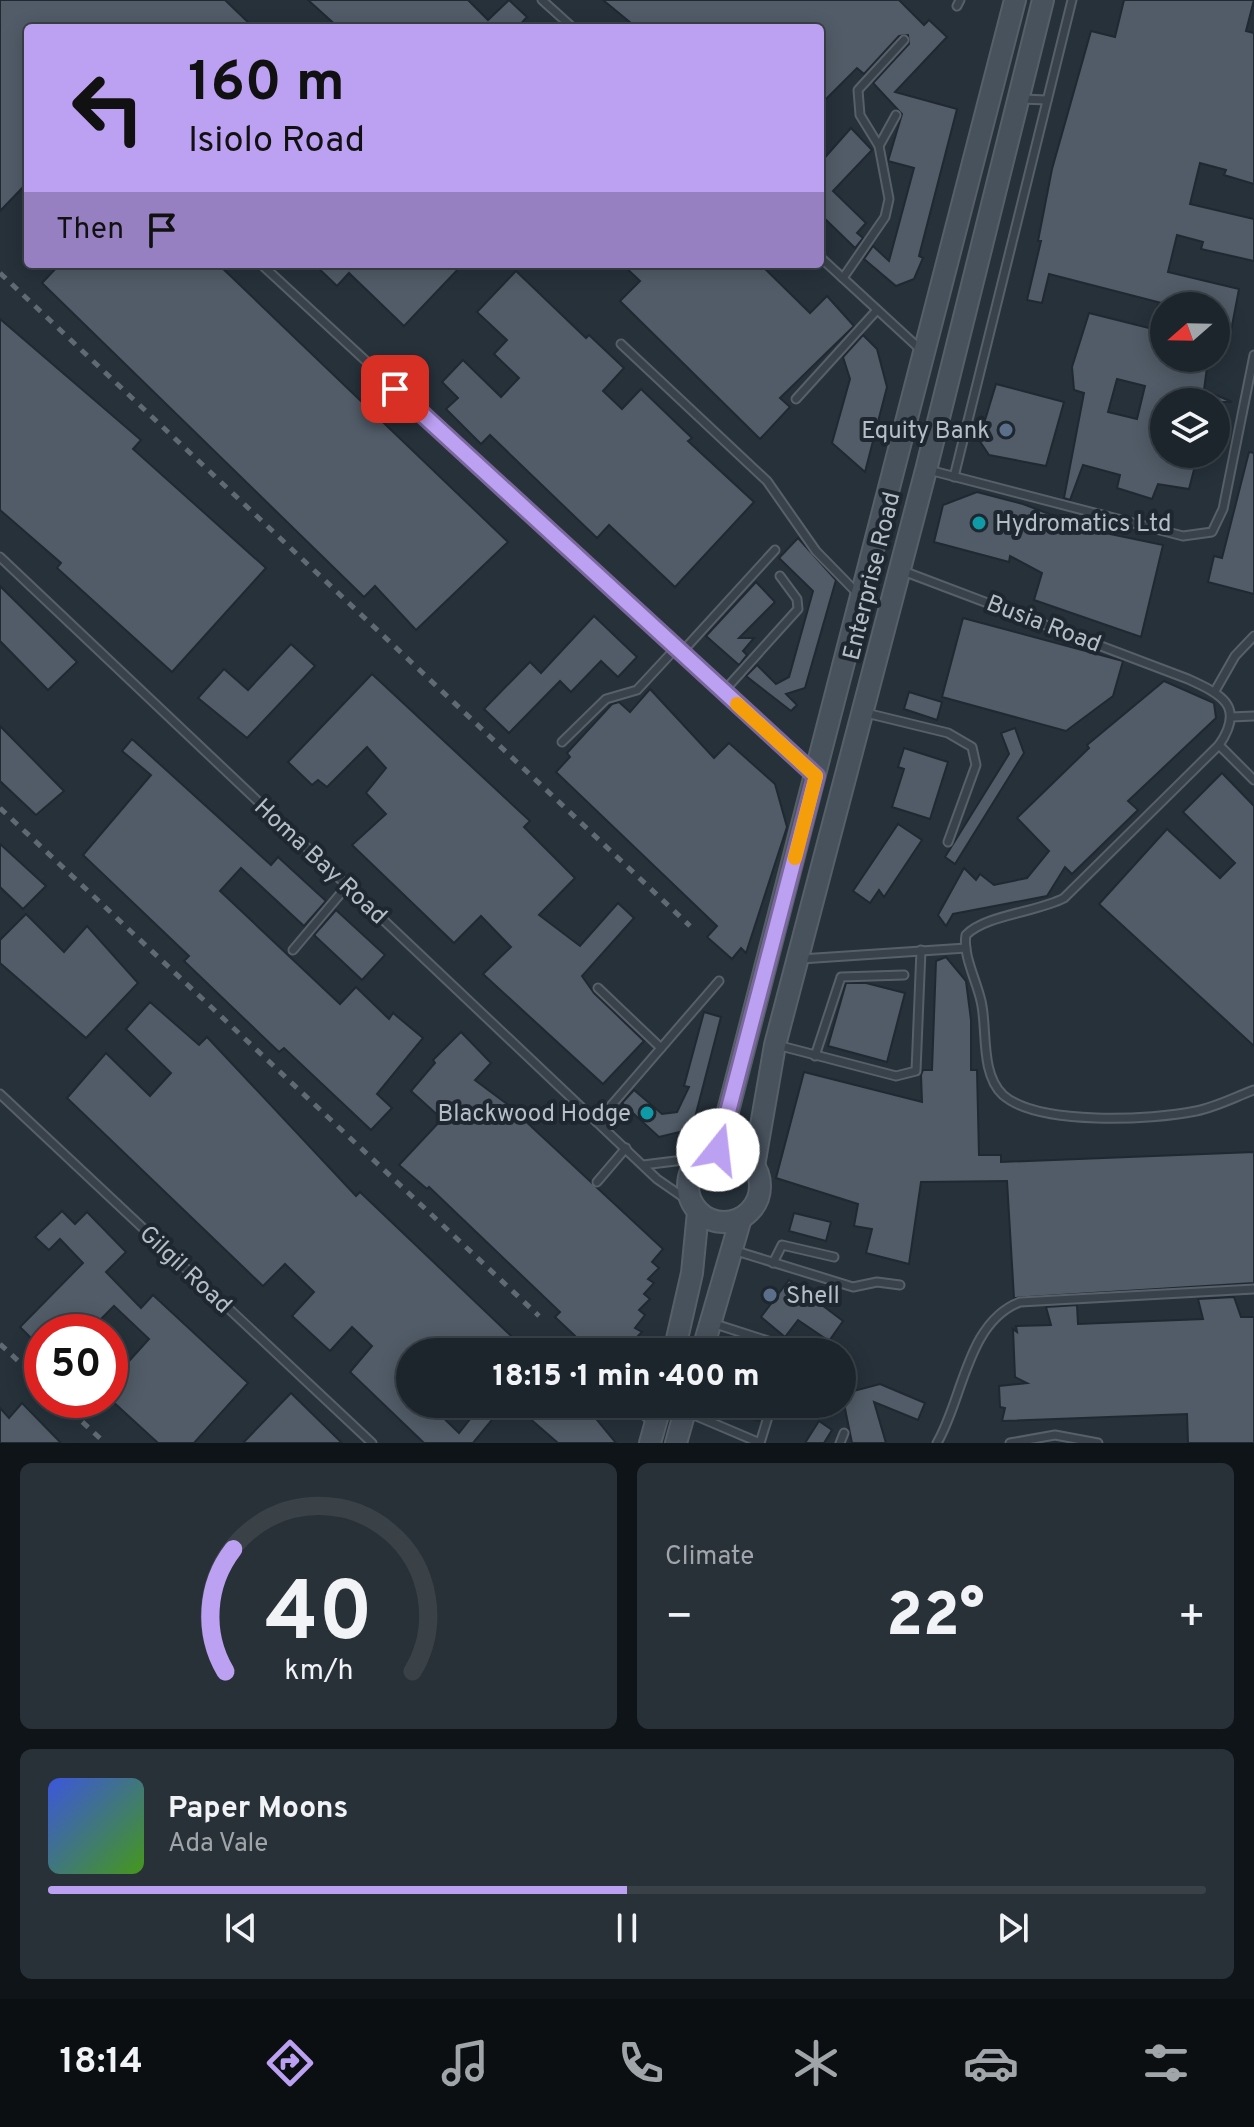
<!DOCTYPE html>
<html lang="en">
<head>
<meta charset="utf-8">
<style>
	:root { --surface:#1c252c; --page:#293138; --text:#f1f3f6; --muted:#a0a5a9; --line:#3a4248; --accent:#bca0f2 }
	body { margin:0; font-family:Overpass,sans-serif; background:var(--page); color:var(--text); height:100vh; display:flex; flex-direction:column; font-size:30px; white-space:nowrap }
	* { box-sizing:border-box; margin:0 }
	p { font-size:26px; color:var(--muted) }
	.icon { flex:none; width:44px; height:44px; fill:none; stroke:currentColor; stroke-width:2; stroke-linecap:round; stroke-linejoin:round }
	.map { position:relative; height:1443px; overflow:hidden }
	.panel { display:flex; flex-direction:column; gap:20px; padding:20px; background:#0f1418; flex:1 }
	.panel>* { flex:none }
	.banner { position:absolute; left:24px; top:24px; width:800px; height:244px; border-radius:8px; box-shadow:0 4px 20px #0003,0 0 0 2px var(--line); background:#bca0f2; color:#111; overflow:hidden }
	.needle { width:52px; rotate:250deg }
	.controls { position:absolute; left:1150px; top:292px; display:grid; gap:16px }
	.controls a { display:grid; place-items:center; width:80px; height:80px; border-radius:50%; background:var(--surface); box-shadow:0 4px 20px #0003,0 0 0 2px var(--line); font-size:40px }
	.speed { position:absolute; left:24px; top:1314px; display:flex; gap:16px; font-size:40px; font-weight:700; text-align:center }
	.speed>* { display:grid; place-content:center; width:104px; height:104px; border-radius:50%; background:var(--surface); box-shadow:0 4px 20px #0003,0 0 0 2px var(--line); line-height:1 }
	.speed .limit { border:12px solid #d22; background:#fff; color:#111 }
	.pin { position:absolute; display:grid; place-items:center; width:68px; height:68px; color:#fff; margin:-34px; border-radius:16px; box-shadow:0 4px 12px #0006 }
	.me { position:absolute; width:88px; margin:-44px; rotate:16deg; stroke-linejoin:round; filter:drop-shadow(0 0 6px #0008) }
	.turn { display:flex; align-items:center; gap:28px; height:168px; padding:0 32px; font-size:36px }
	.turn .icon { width:104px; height:104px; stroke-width:2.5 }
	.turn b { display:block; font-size:56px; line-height:68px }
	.then { display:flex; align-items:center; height:76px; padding:0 32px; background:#0003; gap:16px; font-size:30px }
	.big { font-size:60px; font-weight:800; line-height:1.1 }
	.panel .card { flex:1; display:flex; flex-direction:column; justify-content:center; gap:12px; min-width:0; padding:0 28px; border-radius:12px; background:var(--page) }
	.panel .dial { align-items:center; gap:0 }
	.dial svg { height:208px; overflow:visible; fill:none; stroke:var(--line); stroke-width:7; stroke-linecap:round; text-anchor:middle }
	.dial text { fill:var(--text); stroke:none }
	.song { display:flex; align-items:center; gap:24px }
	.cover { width:96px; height:96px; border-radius:12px; background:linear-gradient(135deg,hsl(230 70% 55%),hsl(100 70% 35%)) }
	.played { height:8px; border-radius:4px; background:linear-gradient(90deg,var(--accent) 50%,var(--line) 50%) }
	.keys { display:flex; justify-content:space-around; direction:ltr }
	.heat { display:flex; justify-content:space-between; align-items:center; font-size:44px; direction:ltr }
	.panel .tiles { flex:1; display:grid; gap:20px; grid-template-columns:1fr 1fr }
	.card:last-child { grid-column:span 2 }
	.trip { position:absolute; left:396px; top:1338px; width:460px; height:80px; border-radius:40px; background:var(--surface); box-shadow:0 4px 20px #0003,0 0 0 2px var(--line); font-weight:800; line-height:80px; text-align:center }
	.tab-bar { display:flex; height:128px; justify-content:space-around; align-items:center; background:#0b0f12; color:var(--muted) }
	.tab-bar .icon { width:56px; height:56px }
	.tab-bar .selected { color:var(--accent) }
	.tab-bar b { font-size:36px; color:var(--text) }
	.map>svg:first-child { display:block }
</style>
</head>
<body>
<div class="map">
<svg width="1254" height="1443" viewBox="0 0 1254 1443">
	<rect width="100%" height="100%" fill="#26313a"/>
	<g fill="#515c68" stroke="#202932" stroke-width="2" fill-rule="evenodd">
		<path d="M 0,0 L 225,0 L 254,28 L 28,28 L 28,182 L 0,211 Z"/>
		<path d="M 308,0 L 468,0 L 488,20 L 509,0 L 527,17 L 517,28 L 339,28 Z"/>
		<path d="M 603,0 L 899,0 L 924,25 L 929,20 L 947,37 L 895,92 L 957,109 L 919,256 L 923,258 L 914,279 L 896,286 L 864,259 L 873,246 L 889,261 L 914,168 L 888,161 L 902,114 L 873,83 L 909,44 L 908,35 L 899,36 L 864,74 L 857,68 L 820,105 L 820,28 L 637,28 Z"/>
		<path d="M 1124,0 L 1254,0 L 1246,31 L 1254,33 L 1254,184 L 1224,175 L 1226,170 L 1200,163 L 1190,204 L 1254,219 L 1254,261 L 1201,249 L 1203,242 L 1177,235 L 1168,272 L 1239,289 L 1231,331 L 1216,327 L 1216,306 L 1173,306 L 1049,274 L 1042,303 L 1027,300 L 1041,241 L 1038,241 L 1052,169 L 1091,31 L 1115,37 Z"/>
		<path d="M 851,128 L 872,150 L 833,191 L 866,223 L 857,233 L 863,238 L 855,248 L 820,214 L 820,163 Z"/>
		<path d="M 60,264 L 218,264 L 508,542 L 416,630 L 375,586 L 364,597 L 42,283 Z"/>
		<path d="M 314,264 L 463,264 L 404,326 L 349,273 L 337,286 Z"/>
		<path d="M 622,264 L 760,264 L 810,313 L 827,296 L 854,326 L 780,398 L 790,407 L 760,439 L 620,301 L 640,281 Z"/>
		<path d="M 516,271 L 586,338 L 589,335 L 624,368 L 603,391 L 622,409 L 641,389 L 692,438 L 688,441 L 754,502 L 675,587 L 609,525 L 597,538 L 490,435 L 481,444 L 446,409 L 458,398 L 442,382 L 463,360 L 501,397 L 519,378 L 494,354 L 507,340 L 477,312 Z"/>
		<path d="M 1158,305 L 1164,306 L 1164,358 L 1208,360 L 1204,390 L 1232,402 L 1164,402 L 1164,454 L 1198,454 L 1189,489 L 1158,484 L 1152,499 L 1117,488 L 1120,475 L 1083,465 L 1070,500 L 1064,498 L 1084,393 L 1074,390 L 1072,367 L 1089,313 L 1153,329 ZM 1117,379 L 1145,386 L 1137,419 L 1108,412 Z"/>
		<path d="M 0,319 L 141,440 L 133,449 L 266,568 L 172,672 L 57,568 L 61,563 L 0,510 Z"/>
		<path d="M 863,335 L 877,349 L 887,387 L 865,472 L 832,443 L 850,379 L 843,357 Z"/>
		<path d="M 996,384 L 1064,402 L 1046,466 L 989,455 L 979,440 Z"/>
		<path d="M 1249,452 L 1254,453 L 1254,594 L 1208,582 L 1214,556 L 1222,558 Z"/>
		<path d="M 977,492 L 1023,504 L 1091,530 L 1163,545 L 1141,637 L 1034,600 L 1042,573 L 1010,556 L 1009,562 L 934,542 L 943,505 Z"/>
		<path d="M 798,538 L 836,580 L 805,688 L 786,694 L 797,705 L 791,711 L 746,676 L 757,665 L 776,684 L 789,677 L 813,591 L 779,558 Z"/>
		<path d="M 756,582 L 775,602 L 739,638 L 754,638 L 743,651 L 747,655 L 739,665 L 706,636 Z"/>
		<path d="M 0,586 L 77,662 L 48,690 L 0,641 Z"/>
		<path d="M 594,616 L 637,657 L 618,677 L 601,661 L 571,692 L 560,681 L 509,733 L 484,709 L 530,662 L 541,673 Z"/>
		<path d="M 963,618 L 1123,661 L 1113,696 L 1066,731 L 942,697 Z"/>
		<path d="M 291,644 L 315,666 L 247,738 L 198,698 L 224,669 L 248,690 Z"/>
		<path d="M 372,674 L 530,821 L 524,827 L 575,878 L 539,915 L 580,946 L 618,903 L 634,918 L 582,976 L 594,993 L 644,1041 L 603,1084 L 483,974 L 511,947 L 481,916 L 454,943 L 352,845 L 386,814 L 366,793 L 386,768 L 367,747 L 327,787 L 318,780 L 312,785 L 288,762 Z"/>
		<path d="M 1164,681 L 1214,703 L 1216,718 L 1128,801 L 1138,810 L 1072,874 L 1065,867 L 1047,896 L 953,914 L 946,926 L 938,915 L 964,868 L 976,880 L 980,874 L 994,885 L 1027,878 L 1049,851 L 1017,818 L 1089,748 L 1087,745 Z"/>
		<path d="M 650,689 L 714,758 L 729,743 L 775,784 L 787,827 L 746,953 L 741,948 L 732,959 L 707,937 L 717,926 L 556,772 L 570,757 L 567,753 L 612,704 L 619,702 L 630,712 Z"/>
		<path d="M 909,692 L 942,702 L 937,720 L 904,709 Z"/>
		<path d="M 0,726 L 64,791 L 36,815 L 0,781 Z"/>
		<path d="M 1015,728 L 1024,753 L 955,864 L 945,857 L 1009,754 L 1001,733 Z"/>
		<path d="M 132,739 L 271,865 L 278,857 L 326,901 L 304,926 L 241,868 L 220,891 L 340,1004 L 356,987 L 389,1019 L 393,1013 L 423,1038 L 377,1094 L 392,1108 L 371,1130 L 284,1048 L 279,1052 L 184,961 L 189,956 L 83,855 L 151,775 L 122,751 Z"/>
		<path d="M 904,748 L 948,762 L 930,819 L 892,807 L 904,769 L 898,767 Z"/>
		<path d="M 1222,773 L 1254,806 L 1254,1046 L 1099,904 L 1167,829 L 1220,878 L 1235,863 L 1183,812 Z"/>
		<path d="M 898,824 L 922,840 L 884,897 L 879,890 L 870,903 L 853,891 Z"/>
		<path d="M 0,844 L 46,886 L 23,909 L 0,887 Z"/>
		<path d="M 336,910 L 385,955 L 362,980 L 314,935 Z"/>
		<path d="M 26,914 L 64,952 L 87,926 L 138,983 L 86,1038 L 0,963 L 0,940 Z"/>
		<path d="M 946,957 L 966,981 L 971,1020 L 971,1070 L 977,1070 L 979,1155 L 1001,1155 L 1001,1162 L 1254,1152 L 1254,1283 L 1014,1298 L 1007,1181 L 921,1182 L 909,1264 L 866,1253 L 872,1229 L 854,1226 L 858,1204 L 776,1178 L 804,1072 L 922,1102 L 921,1075 L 923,1070 L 932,1070 L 936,961 Z"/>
		<path d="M 846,983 L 866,983 L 905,993 L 887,1062 L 828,1046 Z"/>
		<path d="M 150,1002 L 199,1045 L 207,1037 L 356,1196 L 360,1192 L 528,1352 L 410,1352 L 410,1404 L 429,1404 L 459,1433 L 482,1404 L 505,1404 L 473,1443 L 424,1443 L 350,1372 L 372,1346 L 352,1327 L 330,1351 L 292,1316 L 314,1292 L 285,1264 L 263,1286 L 67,1098 L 106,1053 L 150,1096 L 171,1073 L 126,1029 Z"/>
		<path d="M 704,1012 L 721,1017 L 692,1129 L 659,1137 L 622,1103 L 634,1090 L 662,1114 L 677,1112 L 689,1087 L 684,1086 Z"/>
		<path d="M 461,1032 L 491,1063 L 475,1080 L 507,1104 L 663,1249 L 652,1262 L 659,1268 L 648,1279 L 654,1283 L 644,1294 L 650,1299 L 639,1310 L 645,1315 L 635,1328 L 642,1332 L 630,1344 L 642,1352 L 592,1352 L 555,1317 L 560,1312 L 429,1187 L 427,1189 L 399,1165 L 442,1119 L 411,1091 L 435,1063 L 433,1060 Z"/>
		<path d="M 62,1211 L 75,1224 L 87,1212 L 126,1252 L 106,1272 L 141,1308 L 153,1295 L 248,1383 L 194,1443 L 158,1443 L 110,1399 L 110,1382 L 149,1339 L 114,1306 L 88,1332 L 42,1332 L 42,1349 L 20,1327 L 83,1263 L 60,1239 L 49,1250 L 35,1237 Z"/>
		<path d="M 794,1213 L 831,1222 L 826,1241 L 789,1231 Z"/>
		<path d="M 789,1280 L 843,1321 L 829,1341 L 798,1320 L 785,1337 L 761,1317 Z"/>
		<path d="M 1234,1297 L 1241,1317 L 1254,1317 L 1254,1443 L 1188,1443 L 1187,1414 L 1002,1421 L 1005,1408 L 1000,1407 L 999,1386 L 1027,1383 L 1015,1377 L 1013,1329 L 1017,1332 L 1016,1326 L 1051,1325 L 1046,1307 L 1077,1305 L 1078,1324 L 1203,1319 L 1198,1299 Z"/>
		<path d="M 880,1384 L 925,1403 L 918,1420 L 874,1402 L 886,1443 L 852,1443 L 842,1394 Z"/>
		<path d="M 291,1393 L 342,1443 L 243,1443 Z"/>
		<path d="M 22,1403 L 61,1443 L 0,1443 L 0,1408 L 9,1418 Z"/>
		<path d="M 513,1404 L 584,1404 L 616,1443 L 558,1443 Z"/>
		<path d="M 714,1404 L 764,1404 L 759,1421 L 714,1407 Z"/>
		<path d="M 819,1421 L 832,1430 L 824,1443 L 805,1443 Z"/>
	</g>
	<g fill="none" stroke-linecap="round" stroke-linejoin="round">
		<g stroke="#576069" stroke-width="11">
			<g id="lane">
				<path d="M 542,0 L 573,28"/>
				<path d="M 957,6 L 960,0"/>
				<path d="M 1022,99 L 1047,100"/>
				<path d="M 879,146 L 860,115 L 858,90 L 904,40"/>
				<path d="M 820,257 L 921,350"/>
				<path d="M 261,264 L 812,773"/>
				<path d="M 843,278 L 885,217 L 889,199 L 879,146 L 896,115"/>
				<path d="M 621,344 L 767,481 L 816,551 L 859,595"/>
				<path d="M 796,399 L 877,310"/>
				<path d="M 929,470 L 1183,536 L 1212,532 L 1223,509 L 1254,355"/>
				<path d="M 954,477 L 1072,0"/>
				<path d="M 0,557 L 657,1179 L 693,1204"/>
				<path d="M 903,571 L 1188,679 C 1221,694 1246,706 1219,745 L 1064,898 C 1038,912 985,915 966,935 C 962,956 979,985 982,1006 C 987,1034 981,1074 1003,1095 C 1038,1126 1152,1120 1196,1111 C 1216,1107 1235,1097 1254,1090"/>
				<path d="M 681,653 L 775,550"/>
				<path d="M 724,691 L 798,609 L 797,599 L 780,576"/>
				<path d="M 1215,691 L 1235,656 L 1254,636"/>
				<path d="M 866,713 L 948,733 L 972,747 L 976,765 L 948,842"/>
				<path d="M 1231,717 L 1254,716"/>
				<path d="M 562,742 L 606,699 L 637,690 L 676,648"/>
				<path d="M 1219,745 L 1254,780"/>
				<path d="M 293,950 L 347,886"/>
				<path d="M 801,959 L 966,948"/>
				<path d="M 598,988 L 661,1048"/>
				<path d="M 777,1045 L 896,1076 L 916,1071 L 921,950"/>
				<path d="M 815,1056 L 841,977 L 904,975"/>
				<path d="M 0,1094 L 372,1443"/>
				<path d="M 597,1122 L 719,981"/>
				<path d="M 643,1165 L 700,1158"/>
				<path d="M 597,1182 L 626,1148"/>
				<path d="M 733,1250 L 853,1287 L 877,1282 L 900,1285"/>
				<path d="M 773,1263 L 782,1245 L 834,1257"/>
				<path d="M 712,1323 L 802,1352"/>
				<path d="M 556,1345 L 564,1352"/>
				<path d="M 630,1404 L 654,1423"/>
				<path d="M 687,1412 L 760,1443 L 772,1404"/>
				<path d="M 840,1443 L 844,1433"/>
				<path d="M 937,1443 C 963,1399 967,1322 1020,1302 L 1254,1289"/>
				<path d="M 1010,1443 L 1055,1435 L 1098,1443"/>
			</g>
		</g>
		<g stroke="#576069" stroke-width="24">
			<g id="secondary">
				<circle cx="724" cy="1186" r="36"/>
				<path d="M 718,1150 L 1015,0"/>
				<path d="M 754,1166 L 775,1045 L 926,470 L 1043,0"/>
				<path d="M 674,1352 L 692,1273 L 698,1212"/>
				<path d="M 702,1352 L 741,1218"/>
				<path d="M 650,1443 L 661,1404"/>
				<path d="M 676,1443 L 687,1404"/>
			</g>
		</g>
		<use href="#lane" stroke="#39424b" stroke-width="7"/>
		<use href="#secondary" stroke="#48525d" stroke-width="20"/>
		<g stroke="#606a74" stroke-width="5" stroke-dasharray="8 8" stroke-linecap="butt">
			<path d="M 0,273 L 690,926"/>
			<path d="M 0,808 L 539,1316"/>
			<path d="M 0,1344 L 42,1383"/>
			<path d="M 59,1400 L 105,1443"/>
		</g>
	</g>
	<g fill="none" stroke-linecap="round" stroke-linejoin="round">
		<g stroke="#7a689d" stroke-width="20">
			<path id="route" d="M 395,389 L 816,776 L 718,1150"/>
		</g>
		<use href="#route" stroke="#bca0f2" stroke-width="14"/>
		<path stroke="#f59e0b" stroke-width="14" d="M 737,704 L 816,776 L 795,858"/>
	</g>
	<g fill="#5c6f8a" stroke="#1e2730" stroke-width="3">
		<circle cx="1006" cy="430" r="8"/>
		<circle cx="770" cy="1295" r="8"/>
	</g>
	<g fill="#0f9aa8" stroke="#1e2730" stroke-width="3">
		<circle cx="979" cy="523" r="8"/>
		<circle cx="647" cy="1113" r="8"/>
	</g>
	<g text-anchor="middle" stroke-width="8" stroke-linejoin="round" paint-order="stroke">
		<g font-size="24" fill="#b5bdc6" stroke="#1e2730" text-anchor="end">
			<text x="990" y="438">Equity Bank</text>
			<text x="995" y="531" text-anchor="start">Hydromatics Ltd</text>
			<text x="631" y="1121">Blackwood Hodge</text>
			<text x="786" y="1303" text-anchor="start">Shell</text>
		</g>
		<g font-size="24" fill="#b5bdc6" stroke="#1e2730">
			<text transform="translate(871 576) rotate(-76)" y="8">Enterprise Road</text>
			<text transform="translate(1044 623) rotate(21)" y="8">Busia Road</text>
			<text transform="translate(321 861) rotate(43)" y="8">Homa Bay Road</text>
			<text transform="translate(186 1269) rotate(43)" y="8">Gilgil Road</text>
		</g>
	</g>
</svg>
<div class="controls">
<a><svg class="needle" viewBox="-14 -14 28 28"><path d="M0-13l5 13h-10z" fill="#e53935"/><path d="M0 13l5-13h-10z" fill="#a0a5a9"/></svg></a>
<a><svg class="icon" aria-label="layers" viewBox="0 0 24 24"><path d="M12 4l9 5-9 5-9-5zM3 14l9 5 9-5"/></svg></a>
</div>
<div class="speed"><div class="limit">50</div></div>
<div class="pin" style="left:395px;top:389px;background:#d93025"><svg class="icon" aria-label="arrive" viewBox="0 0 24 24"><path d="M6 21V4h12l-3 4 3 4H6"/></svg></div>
<svg class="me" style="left:718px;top:1150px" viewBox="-20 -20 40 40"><circle r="19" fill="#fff"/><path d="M0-13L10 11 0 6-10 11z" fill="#bca0f2"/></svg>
<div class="trip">18:15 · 1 min · 400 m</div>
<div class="banner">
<div class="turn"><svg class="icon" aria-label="left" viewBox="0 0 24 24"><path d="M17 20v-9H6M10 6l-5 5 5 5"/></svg><div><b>160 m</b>Isiolo Road</div></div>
<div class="then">Then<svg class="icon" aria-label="arrive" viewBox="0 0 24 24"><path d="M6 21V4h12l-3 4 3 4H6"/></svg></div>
</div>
</div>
<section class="panel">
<div class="tiles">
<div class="card dial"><svg viewBox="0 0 100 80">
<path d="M14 69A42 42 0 1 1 86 69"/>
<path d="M14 69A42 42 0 0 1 17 22" stroke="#bca0f2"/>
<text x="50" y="56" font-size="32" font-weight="700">40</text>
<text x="50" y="72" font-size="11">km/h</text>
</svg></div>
<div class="card"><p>Climate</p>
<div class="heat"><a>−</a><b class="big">22°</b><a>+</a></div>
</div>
<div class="card">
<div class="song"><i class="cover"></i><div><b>Paper Moons</b><p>Ada Vale</p></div></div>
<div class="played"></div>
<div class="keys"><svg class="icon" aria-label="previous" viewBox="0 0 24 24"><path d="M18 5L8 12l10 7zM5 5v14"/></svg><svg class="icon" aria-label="pause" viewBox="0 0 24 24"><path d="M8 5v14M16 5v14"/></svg><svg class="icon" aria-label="next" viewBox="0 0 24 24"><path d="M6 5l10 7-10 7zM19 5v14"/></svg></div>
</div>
</div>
</section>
<nav class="tab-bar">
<b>18:14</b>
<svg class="icon selected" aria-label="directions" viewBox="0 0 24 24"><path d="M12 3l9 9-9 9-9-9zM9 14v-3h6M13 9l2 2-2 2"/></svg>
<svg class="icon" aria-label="music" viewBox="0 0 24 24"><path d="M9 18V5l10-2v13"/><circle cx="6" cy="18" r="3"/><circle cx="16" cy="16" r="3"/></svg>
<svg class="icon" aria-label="phone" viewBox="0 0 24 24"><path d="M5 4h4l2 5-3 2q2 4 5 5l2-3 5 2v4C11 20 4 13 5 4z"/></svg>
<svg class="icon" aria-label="climate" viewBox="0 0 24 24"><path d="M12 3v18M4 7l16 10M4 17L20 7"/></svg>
<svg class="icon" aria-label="car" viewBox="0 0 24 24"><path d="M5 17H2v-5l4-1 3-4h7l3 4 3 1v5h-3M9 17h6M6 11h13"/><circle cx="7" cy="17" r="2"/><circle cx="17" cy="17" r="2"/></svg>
<svg class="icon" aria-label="filters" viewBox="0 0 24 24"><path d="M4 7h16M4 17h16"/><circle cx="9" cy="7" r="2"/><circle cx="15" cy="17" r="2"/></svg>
</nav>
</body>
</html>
